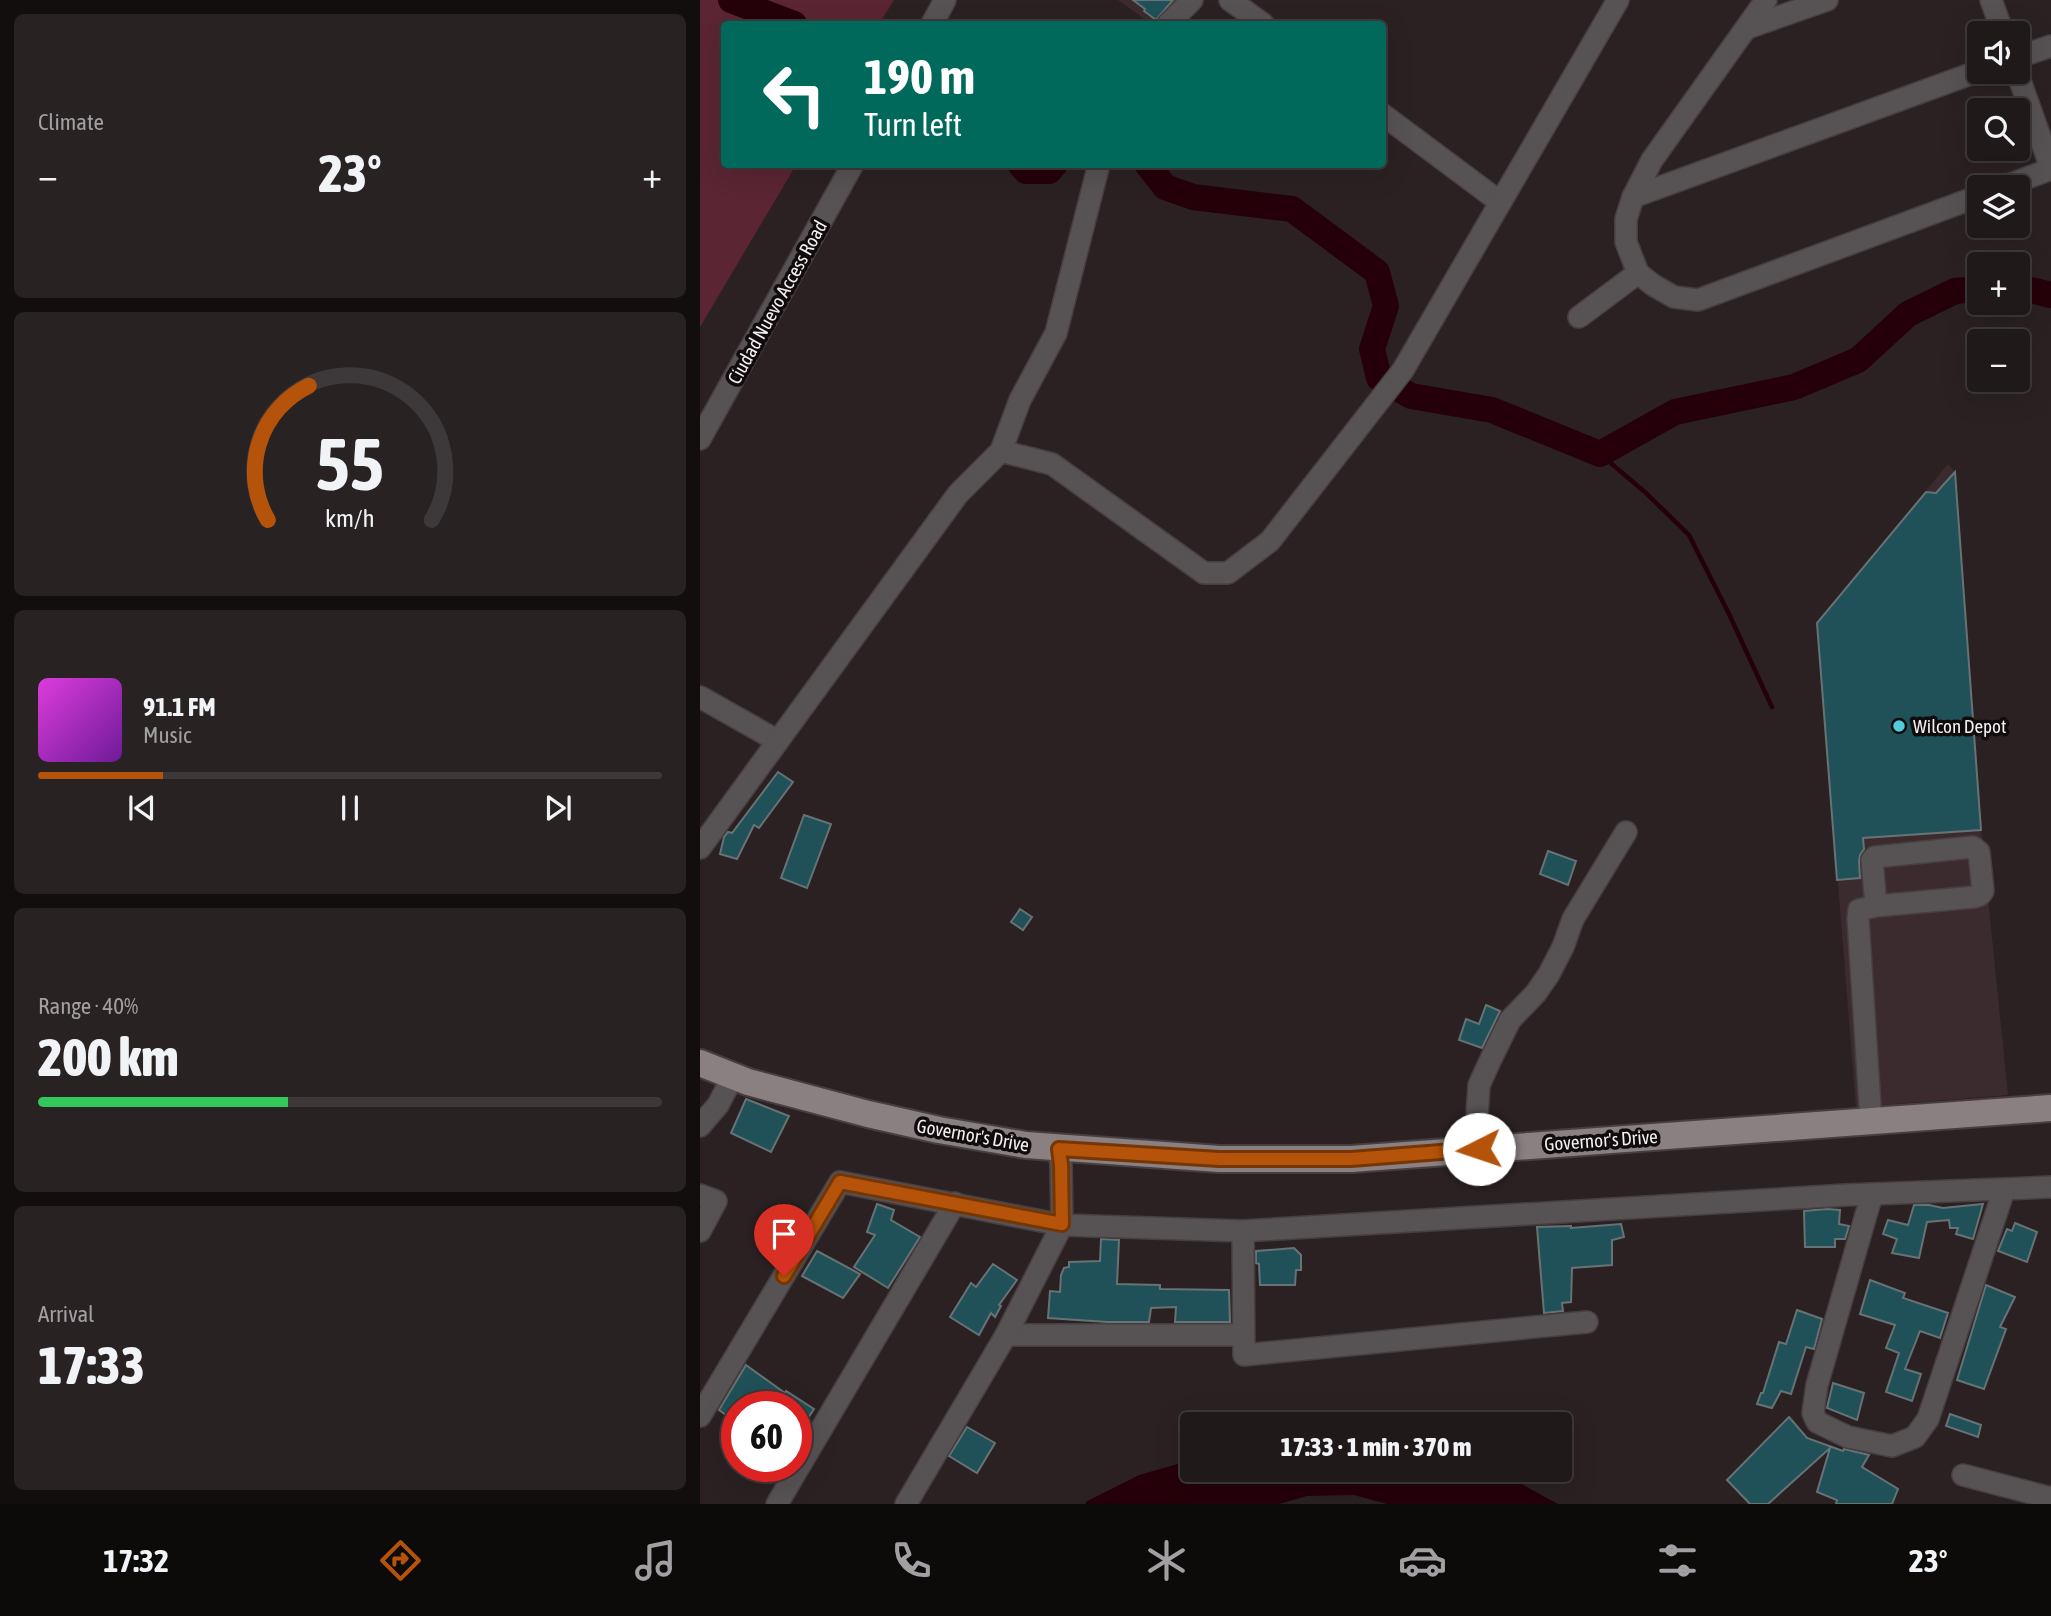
<!DOCTYPE html>
<html lang="en">
<head>
<meta charset="utf-8">
<style>
	:root { --surface:#20191a; --page:#282223; --text:#f1f3f6; --muted:#a2a0a2; --line:#3d3839; --accent:#b45309 }
	body { margin:0; font-family:"Asap Condensed",sans-serif; background:var(--page); color:var(--text); height:100vh; display:flex; flex-direction:column; font-size:26px; white-space:nowrap }
	* { box-sizing:border-box; margin:0 }
	p { font-size:23px; color:var(--muted) }
	.icon { flex:none; width:38px; height:38px; fill:none; stroke:currentColor; stroke-width:2; stroke-linecap:round; stroke-linejoin:round }
	.map { position:relative; flex:1; overflow:hidden }
	.drawer { display:flex; flex-direction:column; gap:14px; padding:14px; background:#120e0e; width:700px }
	.drawer>* { flex:none }
	.top-card { position:absolute; left:21px; top:21px; width:665px; height:147px; border-radius:7px; box-shadow:0 7px 28px #0002,0 0 0 2px var(--line); background:#00695c; color:#fff; overflow:hidden }
	.tools { position:absolute; left:1267px; top:21px; display:grid; gap:14px }
	.tools a { display:grid; place-items:center; width:63px; height:63px; border-radius:7px; background:var(--surface); box-shadow:0 7px 28px #0002,0 0 0 2px var(--line); font-size:35px }
	.speed { position:absolute; left:21px; top:1391px; display:flex; gap:14px; font-size:35px; font-weight:700; text-align:center }
	.speed>* { display:grid; place-content:center; width:91px; height:91px; border-radius:50%; background:var(--surface); box-shadow:0 7px 28px #0002,0 0 0 2px var(--line); line-height:1 }
	.speed .limit { border:10px solid #d22; background:#fff; color:#111 }
	.pin { position:absolute; display:grid; place-items:center; width:60px; height:60px; color:#fff; margin:-72px -30px; border-radius:50% 50% 50% 0; rotate:-45deg; box-shadow:0 0 7px #0007 }
	.pin .icon { rotate:45deg }
	.me { position:absolute; width:77px; margin:-38px; rotate:266deg; stroke-linejoin:round; filter:drop-shadow(0 0 5px #0008) }
	.turn { display:flex; align-items:center; gap:24px; height:147px; padding:0 28px; font-size:32px }
	.turn .icon { width:91px; height:91px; stroke-width:2.5 }
	.turn b { display:block; font-size:49px; line-height:60px }
	.big { font-size:52px; font-weight:800; line-height:1.1 }
	.drawer .widget { flex:1; display:flex; flex-direction:column; justify-content:center; gap:10px; min-width:0; padding:0 24px; border-radius:10px; background:var(--page) }
	.drawer .dial { align-items:center; gap:0 }
	.dial svg { height:182px; overflow:visible; fill:none; stroke:var(--line); stroke-width:7; stroke-linecap:round; text-anchor:middle }
	.dial text { fill:var(--text); stroke:none }
	.song { display:flex; align-items:center; gap:21px }
	.cover { width:84px; height:84px; border-radius:10px; background:linear-gradient(135deg,hsl(300 70% 55%),hsl(280 70% 35%)) }
	.played { height:7px; border-radius:4px; background:linear-gradient(90deg,var(--accent) 20%,var(--line) 20%) }
	.keys { display:flex; justify-content:space-around; direction:ltr }
	.heat { display:flex; justify-content:space-between; align-items:center; font-size:38px; direction:ltr }
	.charge { height:10px; border-radius:5px; background:linear-gradient(90deg,#34c759 40%,var(--line) 0) }
	.trip { position:absolute; left:480px; top:1412px; width:392px; height:70px; border-radius:7px; background:var(--surface); box-shadow:0 7px 28px #0002,0 0 0 2px var(--line); font-weight:800; line-height:70px; text-align:center }
	.menu { display:flex; height:112px; justify-content:space-around; align-items:center; background:#0d0a0a; color:var(--muted) }
	.menu .icon { width:49px; height:49px }
	.menu .on { color:var(--accent) }
	.menu b { font-size:32px; color:var(--text) }
	main { display:flex; flex:1; min-height:0 }
	.map>svg:first-child { display:block }
</style>
</head>
<body>
<main>
<section class="drawer">
<div class="widget"><p>Climate</p>
<div class="heat"><a>−</a><b class="big">23°</b><a>+</a></div>
</div>
<div class="widget dial"><svg viewBox="0 0 100 80">
<path d="M14 69A42 42 0 1 1 86 69"/>
<path d="M14 69A42 42 0 0 1 32 10" stroke="#b45309"/>
<text x="50" y="56" font-size="32" font-weight="700">55</text>
<text x="50" y="72" font-size="11">km/h</text>
</svg></div>
<div class="widget">
<div class="song"><i class="cover"></i><div><b>91.1 FM</b><p>Music</p></div></div>
<div class="played"></div>
<div class="keys"><svg class="icon" aria-label="previous" viewBox="0 0 24 24"><path d="M18 5L8 12l10 7zM5 5v14"/></svg><svg class="icon" aria-label="pause" viewBox="0 0 24 24"><path d="M8 5v14M16 5v14"/></svg><svg class="icon" aria-label="next" viewBox="0 0 24 24"><path d="M6 5l10 7-10 7zM19 5v14"/></svg></div>
</div>
<div class="widget"><p>Range · 40%</p><b class="big">200 km</b><div class="charge"></div></div>
<div class="widget"><p>Arrival</p><b class="big">17:33</b></div>
</section>
<div class="map">
<svg width="1351" height="1504" viewBox="0 0 1351 1504">
	<rect width="100%" height="100%" fill="#2b2123"/>
	<g fill="#3b2b2e">
		<path d="M 418,0 L 481,0 L 461,24 L 451,24 Z"/>
		<path d="M 1248,464 L 1255,472 L 1281,829 L 1308,1095 L 1156,1107 L 1117,623 Z"/>
	</g>
	<path fill="#5b2533" d="M 0,0 L 194,0 L 179,24 L 24,24 L 24,164 L 96,165 L 0,327 Z"/>
	<path fill="#25000a" d="M 492,1460 L 492,1470 L 783,1470 L 814,1480 L 858,1504 L 687,1504 L 654,1495 L 607,1496 L 579,1504 L 385,1504 L 387,1501 L 439,1475 Z"/>
	<g fill="none" stroke-linecap="round" stroke-linejoin="round">
		<path stroke="#25000a" stroke-width="4.5" d="M 900,454 L 946,493 L 989,535 L 1029,614 L 1072,707"/>
		<g stroke="#25000a" stroke-width="26">
			<path d="M 31,0 L 94,24"/>
			<path d="M 320,164 L 326,171 L 349,171 L 355,164"/>
			<path d="M 447,164 L 465,187 L 493,197 L 592,209 L 677,272 L 686,306 L 672,349 L 679,378 L 711,396 L 792,410 L 900,454 L 975,412 L 1094,387 L 1158,360 L 1208,314 L 1255,291 L 1279,289"/>
			<path d="M 1318,287 L 1351,295"/>
		</g>
	</g>
	<g fill="#205158" stroke="#667274" stroke-width="2">
		<path d="M 433,0 L 473,0 L 456,20 L 444,11 L 445,9 Z"/>
		<path d="M 1255,472 L 1281,830 L 1163,838 L 1164,849 L 1160,855 L 1159,861 L 1160,878 L 1137,880 L 1117,623 L 1226,492 L 1236,493 Z"/>
		<path d="M 78,772 L 93,782 L 59,828 L 54,825 L 37,859 L 20,854 L 24,837 L 28,832 L 32,833 Z"/>
		<path d="M 104,815 L 131,824 L 107,888 L 81,878 Z"/>
		<path d="M 848,851 L 876,861 L 868,885 L 840,874 Z"/>
		<path d="M 320,909 L 332,917 L 323,930 L 311,922 Z"/>
		<path d="M 786,1005 L 800,1011 L 782,1048 L 759,1040 L 766,1019 L 779,1024 Z"/>
		<path d="M 46,1099 L 89,1116 L 71,1152 L 31,1133 Z"/>
		<path d="M 177,1204 L 194,1210 L 191,1220 L 220,1237 L 188,1288 L 154,1267 L 175,1235 L 167,1232 Z"/>
		<path d="M 1283,1204 L 1273,1239 L 1256,1234 L 1258,1228 L 1250,1228 L 1249,1220 L 1227,1222 L 1219,1258 L 1192,1253 L 1197,1239 L 1183,1234 L 1188,1220 L 1208,1225 L 1214,1205 L 1229,1205 L 1243,1208 Z"/>
		<path d="M 1127,1209 L 1140,1210 L 1139,1224 L 1149,1226 L 1145,1239 L 1135,1239 L 1135,1247 L 1105,1247 L 1104,1211 Z"/>
		<path d="M 1315,1223 L 1337,1232 L 1327,1262 L 1298,1251 L 1307,1229 L 1312,1231 Z"/>
		<path d="M 921,1224 L 924,1237 L 912,1240 L 912,1265 L 872,1268 L 871,1302 L 862,1303 L 863,1311 L 844,1313 L 837,1227 L 871,1226 L 871,1228 Z"/>
		<path d="M 401,1239 L 419,1240 L 417,1284 L 460,1285 L 460,1289 L 529,1290 L 530,1322 L 475,1322 L 476,1307 L 451,1308 L 449,1322 L 407,1322 L 348,1318 L 350,1291 L 360,1292 L 361,1275 L 364,1268 L 369,1267 L 369,1262 L 400,1261 Z"/>
		<path d="M 594,1248 L 601,1255 L 601,1270 L 596,1270 L 595,1285 L 560,1285 L 559,1264 L 556,1263 L 556,1251 Z"/>
		<path d="M 117,1251 L 160,1274 L 143,1298 L 102,1276 Z"/>
		<path d="M 293,1264 L 317,1280 L 299,1305 L 301,1306 L 295,1317 L 291,1313 L 279,1335 L 250,1317 L 271,1283 L 276,1287 Z"/>
		<path d="M 1170,1280 L 1205,1293 L 1203,1298 L 1248,1313 L 1240,1338 L 1220,1331 L 1205,1369 L 1221,1374 L 1212,1401 L 1186,1392 L 1199,1353 L 1186,1348 L 1195,1325 L 1160,1314 Z"/>
		<path d="M 1286,1285 L 1315,1297 L 1300,1327 L 1306,1329 L 1284,1389 L 1257,1380 Z"/>
		<path d="M 1097,1310 L 1122,1319 L 1114,1349 L 1106,1347 L 1091,1394 L 1081,1391 L 1072,1408 L 1057,1404 L 1061,1393 L 1063,1393 L 1079,1342 L 1086,1344 Z"/>
		<path d="M 46,1365 L 85,1393 L 86,1391 L 114,1409 L 96,1436 L 96,1407 L 37,1407 L 37,1423 L 19,1410 Z"/>
		<path d="M 1133,1383 L 1164,1393 L 1157,1420 L 1127,1408 Z"/>
		<path d="M 1250,1414 L 1281,1425 L 1278,1437 L 1246,1426 Z"/>
		<path d="M 1089,1417 L 1107,1438 L 1143,1451 L 1144,1449 L 1169,1455 L 1162,1467 L 1198,1489 L 1192,1504 L 1136,1504 L 1137,1500 L 1117,1492 L 1130,1448 L 1068,1504 L 1050,1504 L 1027,1480 Z"/>
		<path d="M 267,1427 L 295,1443 L 277,1473 L 249,1456 Z"/>
	</g>
	<g fill="none" stroke-linecap="round" stroke-linejoin="round">
		<g stroke="#473e40" stroke-width="24">
			<g id="minor">
				<path d="M 530,0 L 563,24"/>
				<path d="M 1066,0 L 952,160 L 933,197 L 926,219 L 926,242 L 938,273 L 953,285 L 974,297 L 998,300 L 1279,196"/>
				<path d="M 1291,0 L 1303,33"/>
				<path d="M 232,24 L 245,0"/>
				<path d="M 468,24 L 492,0"/>
				<path d="M 1047,28 L 1127,0"/>
				<path d="M 1318,57 L 1351,46"/>
				<path d="M 1317,72 L 1351,168"/>
				<path d="M 682,114 L 800,202"/>
				<path d="M 1303,187 L 1351,169"/>
				<path d="M 933,197 L 1279,71"/>
				<path d="M 879,317 L 938,273"/>
				<path d="M 0,439 L 153,164"/>
				<path d="M 301,451 L 352,464 L 504,573 L 528,573 L 570,541 L 703,370 L 918,0"/>
				<path d="M 0,697 L 78,741"/>
				<path d="M 0,848 L 258,494 L 301,451 L 320,400 L 356,333 L 399,164"/>
				<path d="M 1171,1121 L 1158,919 L 1159,910 L 1176,906 L 1274,897 L 1280,895 L 1283,891 L 1279,852 L 1273,847 L 1175,857 L 1172,860 L 1176,906"/>
				<path d="M 0,1126 L 18,1105 L 33,1076"/>
				<path d="M 359,1149 L 361,1165 L 362,1225 L 543,1231 L 1146,1195 L 1351,1187"/>
				<path d="M 779,1149 L 777,1117 L 779,1085 L 790,1061 L 810,1020 L 836,993 L 849,974 L 863,947 L 873,919 L 926,832"/>
				<path d="M 1172,1194 L 1117,1385 L 1113,1413 L 1117,1422 L 1148,1437 L 1192,1446 L 1215,1437 L 1228,1419 L 1304,1190"/>
				<path d="M 0,1195 L 16,1201 L 0,1231"/>
				<path d="M 543,1231 L 544,1355 L 887,1322"/>
				<path d="M 306,1335 L 543,1335"/>
				<path d="M 0,1416 L 140,1182 L 362,1225 L 306,1335 L 206,1504"/>
				<path d="M 1263,1475 L 1351,1498"/>
				<path d="M 77,1504 L 255,1203"/>
			</g>
		</g>
		<g stroke="#473e40" stroke-width="30">
			<path id="major" d="M 0,1063 L 48,1082 L 168,1114 L 239,1130 L 326,1145 L 519,1159 L 651,1159 L 1351,1108"/>
		</g>
		<use href="#minor" stroke="#575253" stroke-width="21"/>
		<use href="#major" stroke="#8a8081" stroke-width="26"/>
	</g>
	<g fill="none" stroke-linecap="round" stroke-linejoin="round">
		<g stroke="#753606" stroke-width="18">
			<path id="route" d="M 84,1276 L 140,1182 L 362,1224 L 361,1165 L 359,1149 L 519,1159 L 651,1159 L 779,1149"/>
		</g>
		<use href="#route" stroke="#b45309" stroke-width="12"/>
	</g>
	<circle fill="#52cbda" stroke="#100c0d" stroke-width="2.5" cx="1199" cy="726" r="7"/>
	<g text-anchor="middle" stroke-width="7" stroke-linejoin="round" paint-order="stroke">
		<g font-size="19" fill="#f5eeef" stroke="#100c0d">
			<text transform="translate(77 302) rotate(-61)" y="7">Ciudad Nuevo Access Road</text>
			<text transform="translate(273 1135) rotate(10)" y="7">Governor's Drive</text>
			<text transform="translate(901 1140) rotate(-4)" y="7">Governor's Drive</text>
		</g>
		<g font-size="19" fill="#f5eeef" stroke="#100c0d" text-anchor="start">
			<text x="1213" y="733">Wilcon Depot</text>
		</g>
	</g>
</svg>
<div class="tools">
<a><svg class="icon" aria-label="sound" viewBox="0 0 24 24"><path d="M4 9h4l5-4v14l-5-4H4zM17 9q2 3 0 6"/></svg></a>
<a><svg class="icon" aria-label="search" viewBox="0 0 24 24"><circle cx="10" cy="10" r="6"/><path d="M15 15l6 6"/></svg></a>
<a><svg class="icon" aria-label="layers" viewBox="0 0 24 24"><path d="M12 4l9 5-9 5-9-5zM3 14l9 5 9-5"/></svg></a>
<a>+</a>
<a>−</a>
</div>
<div class="speed"><div class="limit">60</div></div>
<div class="pin" style="left:84px;top:1276px;background:#d93025"><svg class="icon" aria-label="arrive" viewBox="0 0 24 24"><path d="M6 21V4h12l-3 4 3 4H6"/></svg></div>
<svg class="me" style="left:779px;top:1149px" viewBox="-20 -20 40 40"><circle r="19" fill="#fff"/><path d="M0-13L10 11 0 6-10 11z" fill="#b45309"/></svg>
<div class="trip">17:33 · 1 min · 370 m</div>
<div class="top-card">
<div class="turn"><svg class="icon" aria-label="left" viewBox="0 0 24 24"><path d="M17 20v-9H6M10 6l-5 5 5 5"/></svg><div><b>190 m</b>Turn left</div></div>
</div>
</div>
</main>
<nav class="menu">
<b>17:32</b>
<svg class="icon on" aria-label="directions" viewBox="0 0 24 24"><path d="M12 3l9 9-9 9-9-9zM9 14v-3h6M13 9l2 2-2 2"/></svg>
<svg class="icon" aria-label="music" viewBox="0 0 24 24"><path d="M9 18V5l10-2v13"/><circle cx="6" cy="18" r="3"/><circle cx="16" cy="16" r="3"/></svg>
<svg class="icon" aria-label="phone" viewBox="0 0 24 24"><path d="M5 4h4l2 5-3 2q2 4 5 5l2-3 5 2v4C11 20 4 13 5 4z"/></svg>
<svg class="icon" aria-label="climate" viewBox="0 0 24 24"><path d="M12 3v18M4 7l16 10M4 17L20 7"/></svg>
<svg class="icon" aria-label="car" viewBox="0 0 24 24"><path d="M5 17H2v-5l4-1 3-4h7l3 4 3 1v5h-3M9 17h6M6 11h13"/><circle cx="7" cy="17" r="2"/><circle cx="17" cy="17" r="2"/></svg>
<svg class="icon" aria-label="filters" viewBox="0 0 24 24"><path d="M4 7h16M4 17h16"/><circle cx="9" cy="7" r="2"/><circle cx="15" cy="17" r="2"/></svg>
<b>23°</b>
</nav>
</body>
</html>
